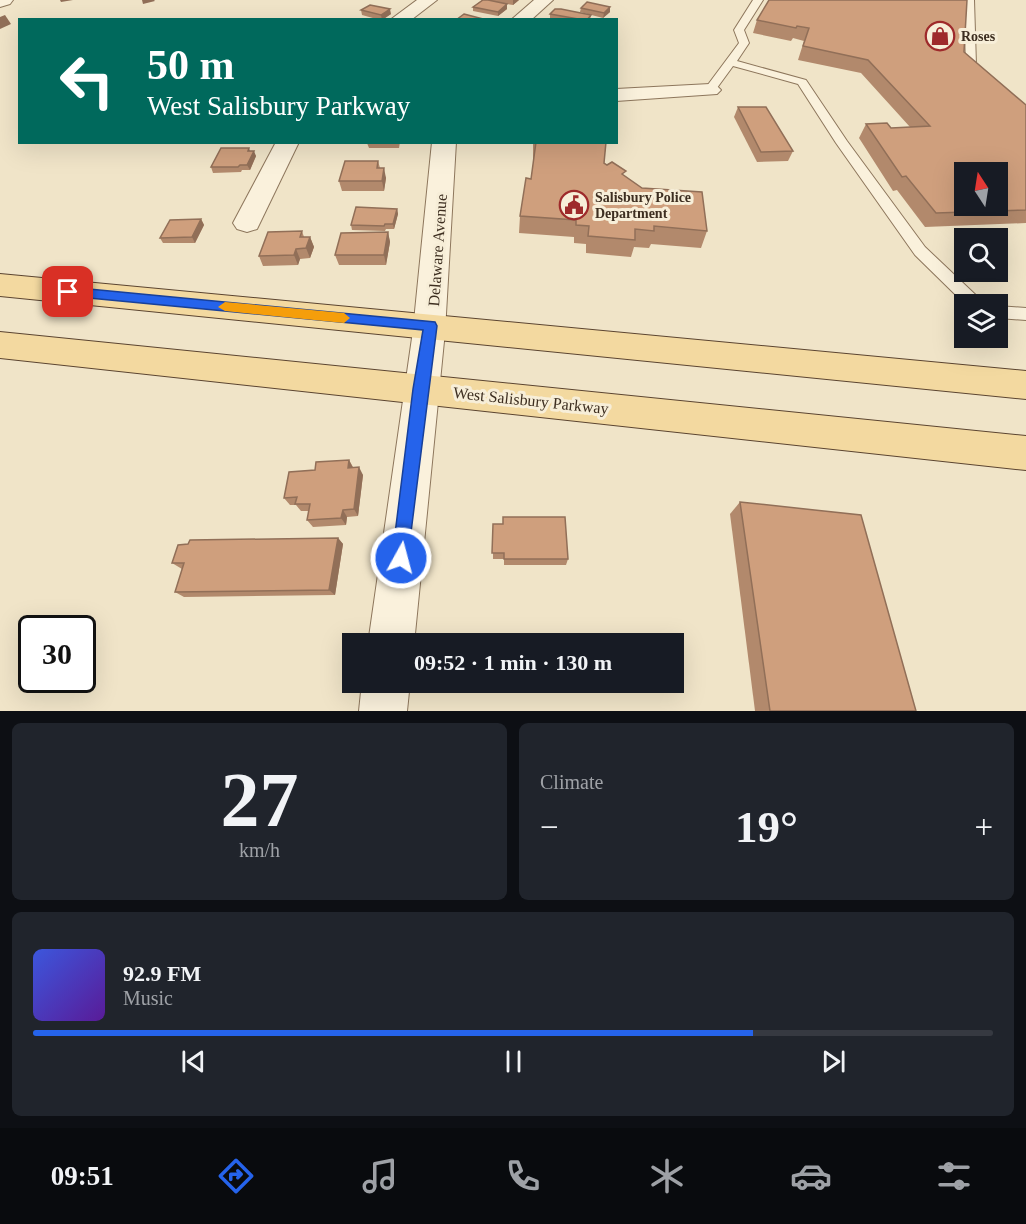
<!DOCTYPE html>
<html lang="en">
<head>
<meta charset="utf-8">
<style>
	:root { --surface:#171b24; --page:#20242c; --text:#f1f3f6; --muted:#9ea1a6; --line:#363941; --accent:#2563eb }
	body { margin:0; font-family:"Times New Roman",serif; background:var(--page); color:var(--text); height:100vh; display:flex; flex-direction:column; font-size:22px; white-space:nowrap }
	* { box-sizing:border-box; margin:0 }
	p { font-size:20px; color:var(--muted) }
	.icon { flex:none; width:33px; height:33px; fill:none; stroke:currentColor; stroke-width:2; stroke-linecap:round; stroke-linejoin:round }
	.map { position:relative; height:711px; overflow:hidden }
	.sheet { display:flex; flex-direction:column; gap:12px; padding:12px; background:#0d0f14; flex:1 }
	.sheet>* { flex:none }
	.hud { position:absolute; left:18px; top:18px; width:600px; height:126px; border-radius:0px; box-shadow:0 6px 24px #0002; background:#00695c; color:#fff; overflow:hidden }
	.needle { width:39px; rotate:348deg }
	.controls { position:absolute; left:954px; top:162px; display:grid; gap:12px }
	.controls a { display:grid; place-items:center; width:54px; height:54px; border-radius:0px; background:var(--surface); box-shadow:0 6px 24px #0002; font-size:30px }
	.speed { position:absolute; left:18px; top:615px; display:flex; gap:12px; font-size:30px; font-weight:700; text-align:center }
	.speed>* { display:grid; place-content:center; width:78px; height:78px; border-radius:50%; background:var(--surface); box-shadow:0 6px 24px #0002; line-height:1 }
	.speed .limit { border:3px solid #111; border-radius:9px; background:#fff; color:#111 }
	.pin { position:absolute; display:grid; place-items:center; width:51px; height:51px; color:#fff; margin:-26px; border-radius:12px; box-shadow:0 3px 9px #0006 }
	.me { position:absolute; width:66px; margin:-33px; rotate:7deg; stroke-linejoin:round; filter:drop-shadow(0 0 4px #0008) }
	.turn { display:flex; align-items:center; gap:21px; height:126px; padding:0 30px; font-size:27px }
	.turn .icon { width:78px; height:78px; stroke-width:2.5 }
	.turn b { display:block; font-size:42px; line-height:51px }
	.big { font-size:45px; font-weight:600; line-height:1.1 }
	.sheet .tile { flex:1; display:flex; flex-direction:column; justify-content:center; gap:9px; min-width:0; padding:0 21px; border-radius:9px; background:var(--page) }
	.sheet .dial { align-items:center; gap:0 }
	.dial b { font-size:78px; line-height:1 }
	.song { display:flex; align-items:center; gap:18px }
	.cover { width:72px; height:72px; border-radius:9px; background:linear-gradient(135deg,hsl(230 70% 55%),hsl(270 70% 35%)) }
	.played { height:6px; border-radius:3px; background:linear-gradient(90deg,var(--accent) 75%,var(--line) 75%) }
	.keys { display:flex; justify-content:space-around; direction:ltr }
	.heat { display:flex; justify-content:space-between; align-items:center; font-size:33px; direction:ltr }
	.sheet .tiles { flex:1; display:grid; gap:12px; grid-template-columns:1fr 1fr }
	.tile:last-child { grid-column:span 2 }
	.trip { position:absolute; left:342px; top:633px; width:342px; height:60px; border-radius:0px; background:var(--surface); box-shadow:0 6px 24px #0002; font-weight:600; line-height:60px; text-align:center }
	.tab-bar { display:flex; height:96px; justify-content:space-around; align-items:center; background:#090b0e; color:var(--muted) }
	.tab-bar .icon { width:42px; height:42px }
	.tab-bar .on { color:var(--accent) }
	.tab-bar b { font-size:27px; color:var(--text) }
	.map>svg:first-child { display:block }
</style>
</head>
<body>
<div class="map">
<svg width="1026" height="711" viewBox="0 0 1026 711">
	<rect width="100%" height="100%" fill="#f0e4c8"/>
	<g fill="none" stroke-linecap="round" stroke-linejoin="round">
		<g stroke="#8d765c" stroke-width="2">
			<g id="lane">
				<path d="M 753,0 L 763,0 L 744,30 L 749,43 L 737,61 L 806,80 L 847,141 L 925,247 L 981,300 L 983,304 L 965,304 L 915,255 L 836,143 L 798,84 L 733,66 L 714,92 L 706,92 L 704,90 L 739,43 L 734,30 Z"/>
				<path d="M 964,0 L 974,0 L 976,65 L 987,75 L 987,79 L 979,79 L 966,66 Z"/>
				<path d="M 998,306 L 1026,308 L 1026,320 L 998,318 Z"/>
			</g>
		</g>
		<g stroke="#8d765c" stroke-width="2">
			<g id="street">
				<path d="M 0,0 L 13,0 L 10,4 L 0,7 Z"/>
				<path d="M 417,0 L 437,0 L 411,20 L 390,20 Z"/>
				<path d="M 534,0 L 553,0 L 531,20 L 511,20 Z"/>
				<path d="M 710,84 L 717,86 L 721,90 L 717,94 L 616,101 L 616,89 Z"/>
				<path d="M 276,142 L 299,142 L 257,229 L 247,232 L 237,229 L 233,223 Z"/>
				<path d="M 432,142 L 456,142 L 445,331 L 414,644 L 368,644 L 413,331 Z"/>
				<path d="M 362,682 L 410,682 L 407,711 L 359,711 Z"/>
			</g>
		</g>
		<g stroke="#5b4430" stroke-width="2">
			<g id="primary">
				<path d="M 0,274 L 1026,371 L 1026,399 L 0,296 Z"/>
				<path d="M 0,332 L 1026,436 L 1026,470 L 0,358 Z"/>
			</g>
		</g>
		<use href="#lane" fill="#faf1dc" fill-rule="evenodd"/>
		<use href="#street" fill="#faf1dc" fill-rule="evenodd"/>
		<use href="#primary" fill="#f3d9a0" fill-rule="evenodd"/>
	</g>
	<g fill="#b2896c">
		<path d="M 481,0 L 519,0 L 513,5 L 500,3 L 507,4 L 507,9 L 498,16 L 473,11 L 473,7 L 482,0 Z"/>
		<path d="M 581,8 L 610,12 L 603,18 L 580,12 Z"/>
		<path d="M 361,10 L 391,14 L 382,20 L 380,20 L 362,15 Z"/>
		<path d="M 550,14 L 591,15 L 590,20 L 557,20 L 550,18 Z"/>
		<path d="M 757,20 L 964,52 L 1026,105 L 1026,223 L 925,227 L 897,190 L 893,191 L 859,138 L 866,124 L 891,128 L 910,127 L 861,73 L 798,60 L 804,41 L 793,38 L 791,41 L 753,33 Z"/>
		<path d="M 738,107 L 793,151 L 788,161 L 757,162 L 734,117 Z"/>
		<path d="M 400,142 L 399,148 L 369,148 L 367,143 Z"/>
		<path d="M 533,142 L 606,142 L 604,163 L 707,231 L 701,248 L 651,244 L 649,248 L 634,247 L 631,257 L 586,253 L 586,244 L 574,243 L 574,237 L 519,233 L 520,216 L 531,179 L 534,159 L 533,159 Z"/>
		<path d="M 249,148 L 250,151 L 256,156 L 250,170 L 242,170 L 241,172 L 213,173 L 211,167 Z"/>
		<path d="M 378,161 L 380,168 L 386,178 L 384,191 L 342,191 L 339,181 Z"/>
		<path d="M 397,209 L 398,214 L 394,229 L 386,229 L 385,231 L 352,230 L 351,225 Z"/>
		<path d="M 201,219 L 204,225 L 195,243 L 163,243 L 160,238 Z"/>
		<path d="M 302,231 L 304,237 L 310,237 L 314,247 L 310,258 L 300,259 L 298,265 L 263,266 L 259,256 Z"/>
		<path d="M 388,232 L 390,242 L 386,265 L 339,265 L 335,255 Z"/>
		<path d="M 349,460 L 353,467 L 363,475 L 358,516 L 347,517 L 346,525 L 313,527 L 307,520 L 309,511 L 301,511 L 296,505 L 290,505 L 284,498 L 315,470 Z"/>
		<path d="M 740,502 L 916,711 L 755,711 L 730,514 Z"/>
		<path d="M 493,524 L 568,559 L 566,565 L 504,565 L 504,559 L 493,559 Z"/>
		<path d="M 338,538 L 343,544 L 335,595 L 184,597 L 175,592 L 182,569 L 172,563 Z"/>
	</g>
	<g fill="#916f58">
		<path d="M 60,0 L 73,0 L 61,2 Z"/>
		<path d="M 142,0 L 154,0 L 155,1 L 143,4 Z"/>
		<path d="M 513,0 L 519,0 L 513,5 Z"/>
		<path d="M 507,4 L 507,9 L 498,16 L 498,12 Z"/>
		<path d="M 610,7 L 610,12 L 603,18 L 604,13 Z"/>
		<path d="M 390,9 L 391,14 L 382,20 L 381,15 Z"/>
		<path d="M 5,15 L 11,24 L 0,29 L 0,17 Z"/>
		<path d="M 254,151 L 256,156 L 250,170 L 247,165 Z"/>
		<path d="M 384,168 L 386,178 L 384,191 L 382,181 Z"/>
		<path d="M 397,209 L 398,214 L 394,229 L 393,224 Z"/>
		<path d="M 201,219 L 204,225 L 195,243 L 192,237 Z"/>
		<path d="M 388,232 L 390,242 L 386,265 L 384,255 Z"/>
		<path d="M 310,237 L 314,247 L 310,258 L 306,248 Z"/>
		<path d="M 296,249 L 300,259 L 298,265 L 294,255 Z"/>
		<path d="M 349,460 L 353,468 L 348,468 Z"/>
		<path d="M 359,467 L 363,475 L 358,516 L 354,509 Z"/>
		<path d="M 343,510 L 347,517 L 346,525 L 341,518 Z"/>
		<path d="M 338,538 L 343,544 L 335,595 L 329,590 Z"/>
	</g>
	<g fill="#cf9f7d" stroke="#916f58" stroke-width="1.5" fill-rule="evenodd">
		<path d="M 483,0 L 488,0 L 507,4 L 498,12 L 473,7 Z"/>
		<path d="M 769,0 L 967,0 L 964,52 L 1026,105 L 1026,210 L 936,213 L 906,176 L 902,177 L 866,124 L 887,123 L 891,128 L 930,126 L 868,60 L 803,46 L 809,28 L 797,26 L 796,28 L 757,20 ZM 964,172 L 998,172 L 998,206 L 964,206 Z"/>
		<path d="M 587,2 L 610,7 L 604,13 L 581,8 Z"/>
		<path d="M 370,5 L 390,9 L 381,15 L 361,10 Z"/>
		<path d="M 555,9 L 561,9 L 591,15 L 587,20 L 584,20 L 550,14 Z"/>
		<path d="M 464,14 L 487,20 L 456,20 Z"/>
		<path d="M 738,107 L 766,107 L 793,151 L 761,152 Z"/>
		<path d="M 536,142 L 606,142 L 604,163 L 607,165 L 612,162 L 626,171 L 622,174 L 642,188 L 702,192 L 707,231 L 654,226 L 654,231 L 635,229 L 635,240 L 588,236 L 589,226 L 576,225 L 576,220 L 520,216 L 526,178 L 531,179 Z"/>
		<path d="M 221,148 L 249,148 L 248,151 L 254,151 L 247,165 L 240,165 L 238,167 L 211,167 Z"/>
		<path d="M 345,161 L 378,161 L 377,168 L 384,168 L 382,181 L 339,181 Z"/>
		<path d="M 356,207 L 397,209 L 393,224 L 385,224 L 384,226 L 351,225 Z"/>
		<path d="M 201,219 L 192,237 L 160,238 L 170,220 Z"/>
		<path d="M 302,231 L 300,237 L 310,237 L 306,248 L 296,249 L 294,255 L 259,256 L 268,232 Z"/>
		<path d="M 388,232 L 384,255 L 335,255 L 341,233 Z"/>
		<path d="M 349,460 L 348,468 L 359,467 L 354,509 L 343,510 L 341,518 L 307,520 L 310,504 L 295,504 L 297,497 L 284,498 L 289,472 L 315,470 L 316,462 Z"/>
		<path d="M 740,502 L 861,515 L 916,711 L 770,711 Z"/>
		<path d="M 503,517 L 565,517 L 568,559 L 504,559 L 504,553 L 492,553 L 493,524 L 503,524 Z"/>
		<path d="M 338,538 L 329,590 L 175,592 L 184,563 L 172,563 L 178,545 L 188,544 L 190,540 Z"/>
	</g>
	<path fill="#2563eb" stroke="#184099" stroke-width="1.5" d="M 68,287 L 435,322 L 437,326 L 407,564 L 401,566 L 395,564 L 392,558 L 413,389 L 423,330 L 68,296 L 62,292 Z"/>
	<path fill="#f59e0b" d="M 225,302 L 344,313 L 350,318 L 344,323 L 225,311 L 218,307 Z"/>
	<defs>
		<g id="shop-ring" transform="scale(1.5)"><circle r="9.5" fill="#f7eed8" stroke="#9e2a2b" stroke-width="1.5"/><path d="M-5-2.5h2.3a2.7 3.5 0 0 1 5.4 0H5L5.5 6h-11ZM-1.5-2.5h3a1.5 2.3 0 0 0-3 0Z" fill="#9e2a2b"/></g>
		<g id="civic-ring" transform="scale(1.5)"><circle r="9.5" fill="#f7eed8" stroke="#9e2a2b" stroke-width="1.5"/><path d="M-.6-6.5H3V-4.5H.6V-3L4-1V1h2V6H-6V1h2V-1L-.6-3ZM-1.2 2.5V6h2.4V2.5Z" fill="#9e2a2b"/></g>
	</defs>
	<g fill-rule="evenodd">
		<use href="#shop-ring" x="940" y="36"/>
		<use href="#civic-ring" x="574" y="205"/>
	</g>
	<g text-anchor="middle" stroke-width="6" stroke-linejoin="round" paint-order="stroke">
		<g font-size="14" font-weight="bold" fill="#3d2e20" stroke="#f7eed8" text-anchor="start">
			<text x="961" y="41">Roses</text>
			<text x="595" y="202">Salisbury Police<tspan x="595" dy="16">Department</tspan></text>
		</g>
		<g font-size="16" fill="#3d2e20" stroke="#f7eed8">
			<text transform="translate(437 250) rotate(-86)" y="6">Delaware Avenue</text>
			<text transform="translate(531 400) rotate(6)" y="6">West Salisbury Parkway</text>
		</g>
	</g>
</svg>
<div class="controls">
<a><svg class="needle" viewBox="-14 -14 28 28"><path d="M0-13l5 13h-10z" fill="#e53935"/><path d="M0 13l5-13h-10z" fill="#9ea1a6"/></svg></a>
<a><svg class="icon" aria-label="search" viewBox="0 0 24 24"><circle cx="10" cy="10" r="6"/><path d="M15 15l6 6"/></svg></a>
<a><svg class="icon" aria-label="layers" viewBox="0 0 24 24"><path d="M12 4l9 5-9 5-9-5zM3 14l9 5 9-5"/></svg></a>
</div>
<div class="speed"><div class="limit">30</div></div>
<div class="pin" style="left:68px;top:292px;background:#d93025"><svg class="icon" aria-label="arrive" viewBox="0 0 24 24"><path d="M6 21V4h12l-3 4 3 4H6"/></svg></div>
<svg class="me" style="left:401px;top:558px" viewBox="-20 -20 40 40"><circle r="17" fill="#2563eb" stroke="#fff" stroke-width="3"/><path d="M0-11L8 9 0 5-8 9z" fill="#fff"/></svg>
<div class="trip">09:52 · 1 min · 130 m</div>
<div class="hud">
<div class="turn"><svg class="icon" aria-label="left" viewBox="0 0 24 24"><path d="M17 20v-9H6M10 6l-5 5 5 5"/></svg><div><b>50 m</b>West Salisbury Parkway</div></div>
</div>
</div>
<section class="sheet">
<div class="tiles">
<div class="tile dial"><b>27</b><p>km/h</p></div>
<div class="tile"><p>Climate</p>
<div class="heat"><a>−</a><b class="big">19°</b><a>+</a></div>
</div>
<div class="tile">
<div class="song"><i class="cover"></i><div><b>92.9 FM</b><p>Music</p></div></div>
<div class="played"></div>
<div class="keys"><svg class="icon" aria-label="previous" viewBox="0 0 24 24"><path d="M18 5L8 12l10 7zM5 5v14"/></svg><svg class="icon" aria-label="pause" viewBox="0 0 24 24"><path d="M8 5v14M16 5v14"/></svg><svg class="icon" aria-label="next" viewBox="0 0 24 24"><path d="M6 5l10 7-10 7zM19 5v14"/></svg></div>
</div>
</div>
</section>
<nav class="tab-bar">
<b>09:51</b>
<svg class="icon on" aria-label="directions" viewBox="0 0 24 24"><path d="M12 3l9 9-9 9-9-9zM9 14v-3h6M13 9l2 2-2 2"/></svg>
<svg class="icon" aria-label="music" viewBox="0 0 24 24"><path d="M9 18V5l10-2v13"/><circle cx="6" cy="18" r="3"/><circle cx="16" cy="16" r="3"/></svg>
<svg class="icon" aria-label="phone" viewBox="0 0 24 24"><path d="M5 4h4l2 5-3 2q2 4 5 5l2-3 5 2v4C11 20 4 13 5 4z"/></svg>
<svg class="icon" aria-label="climate" viewBox="0 0 24 24"><path d="M12 3v18M4 7l16 10M4 17L20 7"/></svg>
<svg class="icon" aria-label="car" viewBox="0 0 24 24"><path d="M5 17H2v-5l4-1 3-4h7l3 4 3 1v5h-3M9 17h6M6 11h13"/><circle cx="7" cy="17" r="2"/><circle cx="17" cy="17" r="2"/></svg>
<svg class="icon" aria-label="filters" viewBox="0 0 24 24"><path d="M4 7h16M4 17h16"/><circle cx="9" cy="7" r="2"/><circle cx="15" cy="17" r="2"/></svg>
</nav>
</body>
</html>
